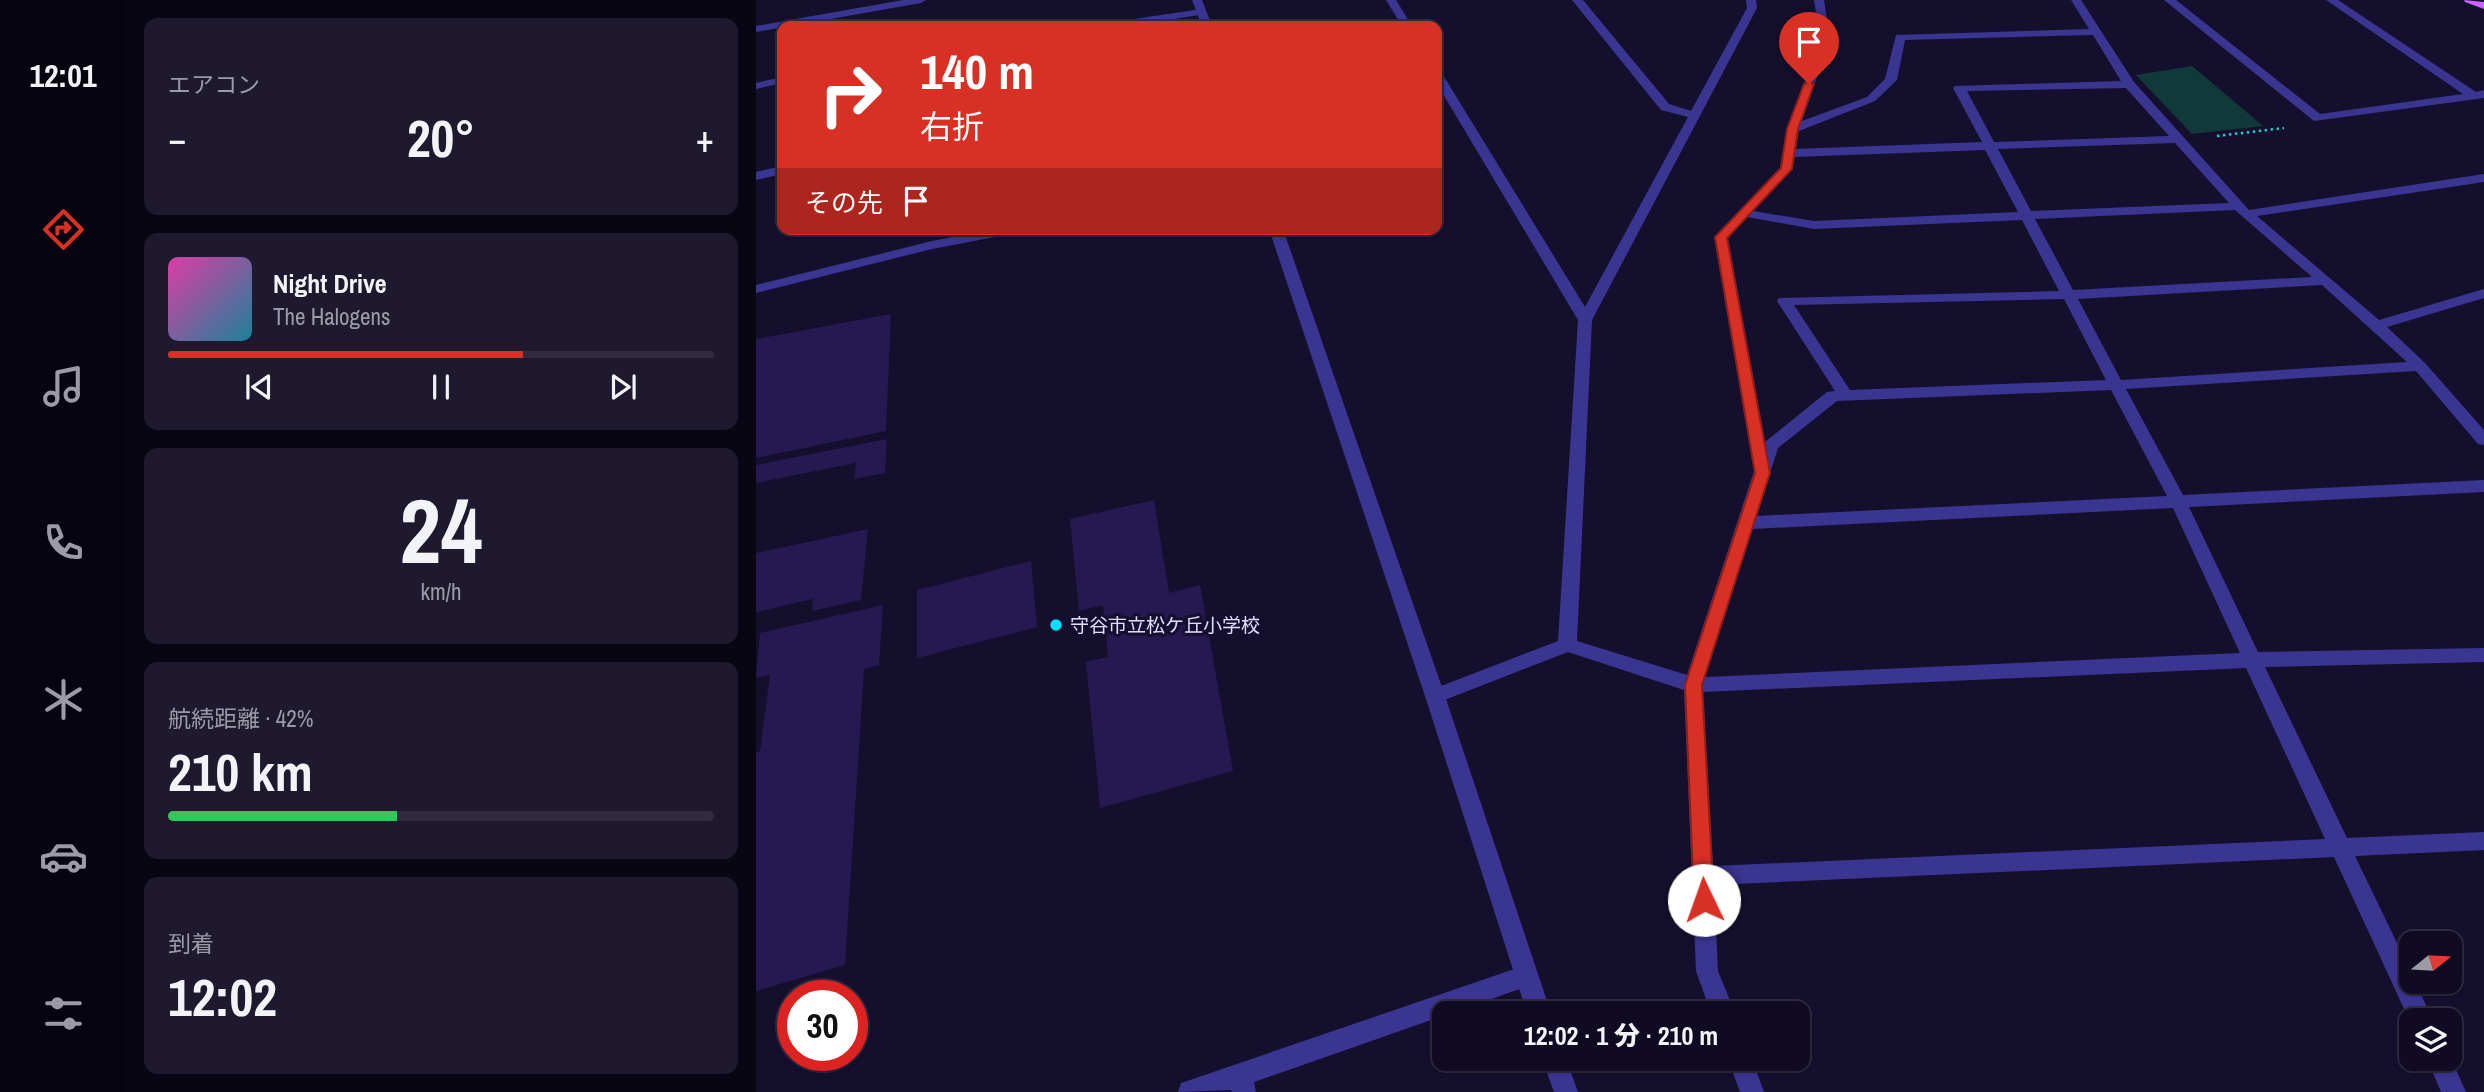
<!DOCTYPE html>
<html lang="ja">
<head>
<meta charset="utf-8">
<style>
	:root { --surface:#100b22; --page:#1e192f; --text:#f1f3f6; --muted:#9c9ba5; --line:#302b40; --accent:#d93025 }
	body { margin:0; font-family:"Archivo Narrow","Noto Sans JP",sans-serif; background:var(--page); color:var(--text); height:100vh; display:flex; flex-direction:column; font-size:26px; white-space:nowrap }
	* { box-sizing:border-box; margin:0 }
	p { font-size:23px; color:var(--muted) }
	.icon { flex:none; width:38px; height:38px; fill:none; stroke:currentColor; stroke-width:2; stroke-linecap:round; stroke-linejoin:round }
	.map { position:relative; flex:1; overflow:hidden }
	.drawer { display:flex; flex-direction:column; gap:18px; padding:18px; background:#090613; width:630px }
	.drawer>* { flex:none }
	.banner { position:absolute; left:21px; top:21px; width:665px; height:214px; border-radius:14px; box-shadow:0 2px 5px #0004,0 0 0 2px var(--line); background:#d93025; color:#fff; overflow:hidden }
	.needle { width:46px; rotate:72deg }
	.fabs { position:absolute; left:1643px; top:931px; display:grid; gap:14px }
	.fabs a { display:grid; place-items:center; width:63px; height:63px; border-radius:14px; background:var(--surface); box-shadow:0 2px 5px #0004,0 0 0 2px var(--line); font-size:35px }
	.speed { position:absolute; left:21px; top:980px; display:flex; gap:14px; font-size:35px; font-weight:700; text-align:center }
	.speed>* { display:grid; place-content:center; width:91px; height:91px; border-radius:50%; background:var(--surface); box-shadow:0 2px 5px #0004,0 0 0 2px var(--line); line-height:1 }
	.speed .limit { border:10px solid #d22; background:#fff; color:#111 }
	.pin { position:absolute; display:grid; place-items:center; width:60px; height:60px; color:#fff; margin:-72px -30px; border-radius:50% 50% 50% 0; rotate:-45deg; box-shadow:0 0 7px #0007 }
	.pin .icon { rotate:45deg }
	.me { position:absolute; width:77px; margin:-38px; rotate:357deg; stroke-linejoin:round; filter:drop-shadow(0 0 5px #0008) }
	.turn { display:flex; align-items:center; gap:24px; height:147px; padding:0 28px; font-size:32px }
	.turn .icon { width:91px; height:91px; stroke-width:2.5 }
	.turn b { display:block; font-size:49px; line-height:60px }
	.then { display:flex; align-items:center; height:66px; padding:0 28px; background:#0003; gap:14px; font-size:26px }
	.big { font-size:52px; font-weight:800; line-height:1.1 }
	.drawer .tile { flex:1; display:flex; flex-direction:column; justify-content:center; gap:10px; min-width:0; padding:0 24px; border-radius:14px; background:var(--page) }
	.drawer .dial { align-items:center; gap:0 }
	.dial b { font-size:91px; line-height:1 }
	.song { display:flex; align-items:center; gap:21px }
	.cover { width:84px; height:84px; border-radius:10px; background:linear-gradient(135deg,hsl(320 70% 55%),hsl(190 70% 35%)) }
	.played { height:7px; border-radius:4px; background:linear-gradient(90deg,var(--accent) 65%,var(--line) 65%) }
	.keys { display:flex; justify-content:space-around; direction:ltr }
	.heat { display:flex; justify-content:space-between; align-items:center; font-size:38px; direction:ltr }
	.charge { height:10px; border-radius:5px; background:linear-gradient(90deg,#34c759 42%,var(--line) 0) }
	.trip { position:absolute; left:676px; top:1001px; width:378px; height:70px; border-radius:14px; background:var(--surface); box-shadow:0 2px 5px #0004,0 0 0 2px var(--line); font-weight:800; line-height:70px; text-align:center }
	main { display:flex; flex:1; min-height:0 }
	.menu { display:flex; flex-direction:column; width:126px; justify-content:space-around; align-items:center; background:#06040e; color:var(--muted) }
	.menu .icon { width:49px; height:49px }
	.menu .active { color:var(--accent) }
	.menu b { font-size:32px; color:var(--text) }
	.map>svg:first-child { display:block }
</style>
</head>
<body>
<main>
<nav class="menu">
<b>12:01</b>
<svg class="icon active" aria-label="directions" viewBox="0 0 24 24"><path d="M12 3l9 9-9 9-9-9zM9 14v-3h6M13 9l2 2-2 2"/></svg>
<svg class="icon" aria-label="music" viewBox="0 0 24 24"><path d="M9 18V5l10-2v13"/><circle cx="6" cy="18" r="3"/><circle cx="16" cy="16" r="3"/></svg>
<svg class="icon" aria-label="phone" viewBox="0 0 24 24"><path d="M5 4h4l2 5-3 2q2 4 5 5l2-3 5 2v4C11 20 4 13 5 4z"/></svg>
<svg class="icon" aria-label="climate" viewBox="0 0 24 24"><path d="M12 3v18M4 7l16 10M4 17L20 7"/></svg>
<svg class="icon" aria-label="car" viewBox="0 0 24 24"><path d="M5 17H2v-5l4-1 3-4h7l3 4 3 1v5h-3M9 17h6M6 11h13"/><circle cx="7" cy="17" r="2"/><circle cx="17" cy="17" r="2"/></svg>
<svg class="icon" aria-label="filters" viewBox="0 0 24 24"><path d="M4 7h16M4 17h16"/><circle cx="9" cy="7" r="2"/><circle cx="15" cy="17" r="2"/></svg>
</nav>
<section class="drawer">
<div class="tile"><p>エアコン</p>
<div class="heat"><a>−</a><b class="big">20°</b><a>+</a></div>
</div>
<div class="tile">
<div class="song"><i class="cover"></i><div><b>Night Drive</b><p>The Halogens</p></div></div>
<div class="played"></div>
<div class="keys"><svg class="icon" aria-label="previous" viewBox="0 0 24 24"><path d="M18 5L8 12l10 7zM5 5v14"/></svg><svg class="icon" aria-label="pause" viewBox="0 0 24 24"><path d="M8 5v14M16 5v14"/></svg><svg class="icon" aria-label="next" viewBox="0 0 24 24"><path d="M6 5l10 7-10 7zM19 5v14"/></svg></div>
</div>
<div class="tile dial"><b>24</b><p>km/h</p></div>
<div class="tile"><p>航続距離 · 42%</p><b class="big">210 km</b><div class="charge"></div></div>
<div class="tile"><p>到着</p><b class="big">12:02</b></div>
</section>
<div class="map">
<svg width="1728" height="1092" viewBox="0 0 1728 1092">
	<rect width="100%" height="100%" fill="#150f2e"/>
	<path fill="#113939" d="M 1436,66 L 1507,126 L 1436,134 L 1380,75 Z"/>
	<g fill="#261851">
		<path d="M 135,314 L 130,431 L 0,458 L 0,339 Z"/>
		<path d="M 131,439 L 129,473 L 98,479 L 100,463 L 0,483 L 0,465 Z"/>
		<path d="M 398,500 L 413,593 L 444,585 L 477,771 L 344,808 L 330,662 L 352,657 L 347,605 L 323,611 L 314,519 Z"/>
		<path d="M 112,529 L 105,600 L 56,611 L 57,599 L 0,612 L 0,553 Z"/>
		<path d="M 275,561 L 281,627 L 161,658 L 161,590 Z"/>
		<path d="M 127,605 L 123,665 L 108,669 L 89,965 L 0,991 L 0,752 L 4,751 L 14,675 L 0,678 L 4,633 Z"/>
	</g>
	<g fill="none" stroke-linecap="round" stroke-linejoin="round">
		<path stroke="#22ccc8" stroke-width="2.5" stroke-dasharray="2.5 3.5" stroke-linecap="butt" d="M 1461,136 L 1528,128"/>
		<g fill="#3b3592" fill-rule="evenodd">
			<path d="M 630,0 L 640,0 L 656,26 L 646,26 Z"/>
			<path d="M 816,0 L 827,0 L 913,104 L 935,111 L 991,8 L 990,0 L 1000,0 L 1001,8 L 836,320 L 821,641 L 931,675 L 998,471 L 958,237 L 1024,168 L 1031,129 L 1064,39 L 1058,0 L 1068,0 L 1074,39 L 1046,121 L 1111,97 L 1129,79 L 1140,35 L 1333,29 L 1315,0 L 1325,0 L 1378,82 L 1493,210 L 1728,174 L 1728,182 L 1501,216 L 1623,320 L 1728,289 L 1728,298 L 1631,327 L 1669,363 L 1728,430 L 1728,445 L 1722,444 L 1660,371 L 1370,389 L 1427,495 L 1728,480 L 1728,492 L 1433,507 L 1502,652 L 1728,648 L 1728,662 L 1509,667 L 1591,838 L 1728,832 L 1728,850 L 1599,856 L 1656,974 L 1656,982 L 1659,982 L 1677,1020 L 1656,1020 L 1656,1026 L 1578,857 L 958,885 L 962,971 L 979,1013 L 955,1013 L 940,971 L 928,690 L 812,652 L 686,701 L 679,704 L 672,701 L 669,696 L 672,691 L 802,641 L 822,320 L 681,84 L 681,72 L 687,75 L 829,307 L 932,117 L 905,110 ZM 1337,35 L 1365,81 L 1199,86 L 1197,88 L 1226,142 L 1040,149 L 1043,131 L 1119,101 L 1141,80 L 1149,40 ZM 1370,88 L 1413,136 L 1238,142 L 1211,91 ZM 1419,143 L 1473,203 L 1275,211 L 1242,149 ZM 1229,150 L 1262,212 L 1058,221 L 997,211 L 1034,172 L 1038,157 ZM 1479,210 L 1556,277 L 1317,290 L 1279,219 ZM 991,217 L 1058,229 L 1266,220 L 1303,291 L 1023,298 L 1021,301 L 1079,391 L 1071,392 L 1009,442 L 972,238 ZM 1566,285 L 1651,362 L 1365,380 L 1322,299 ZM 1308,299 L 1350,380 L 1094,390 L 1038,305 ZM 1355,390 L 1411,496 L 1000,516 L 1022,448 L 1081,401 ZM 1417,508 L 1484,653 L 949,677 L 996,529 ZM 1490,668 L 1569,839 L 957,866 L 947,692 Z"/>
			<path d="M 1408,0 L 1420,0 L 1564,114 L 1707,94 L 1570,0 L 1582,0 L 1720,92 L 1728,90 L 1728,98 L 1558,121 Z"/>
			<path d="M 446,9 L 450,10 L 450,14 L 371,26 L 346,26 L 351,23 Z"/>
			<path d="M 26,77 L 26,83 L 0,89 L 0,83 Z"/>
			<path d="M 26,166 L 26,174 L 0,180 L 0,172 Z"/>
			<path d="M 237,229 L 267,229 L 260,233 L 176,249 L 0,293 L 0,285 L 176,241 Z"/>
			<path d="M 770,965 L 778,968 L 782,976 L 778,984 L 498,1082 L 500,1092 L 476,1092 L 475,1090 L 422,1092 L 425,1083 L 434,1080 Z"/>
			<path d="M 1694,1056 L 1710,1092 L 1685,1092 L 1671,1059 L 1694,1059 Z"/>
			<path d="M 972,1059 L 996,1059 L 1008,1092 L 984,1092 Z"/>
		</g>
		<g fill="#3b3592" fill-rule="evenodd">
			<path d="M 147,0 L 170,0 L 165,3 L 0,32 L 0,26 Z"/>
			<path d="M 436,0 L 446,0 L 456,26 L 446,26 Z"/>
			<path d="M 513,229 L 527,229 L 689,696 L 795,1013 L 771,1013 L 669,696 Z"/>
			<path d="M 786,1059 L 810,1059 L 822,1092 L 798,1092 Z"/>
		</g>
		<path fill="#ca63ff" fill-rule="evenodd" d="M 1708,0 L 1728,2 L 1728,9 L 1709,2 Z"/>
	</g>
	<path fill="#d93025" stroke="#8d1f18" stroke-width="2" d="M 1053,81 L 1058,84 L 1042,129 L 1036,169 L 971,238 L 1014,473 L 946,685 L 958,900 L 955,906 L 948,909 L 941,906 L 938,900 L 929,685 L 999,473 L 959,237 L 1025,168 L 1031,129 L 1048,84 Z"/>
	<circle fill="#08deff" stroke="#150f2e" stroke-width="2.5" cx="300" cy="625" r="7"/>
	<g text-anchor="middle" stroke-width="6" stroke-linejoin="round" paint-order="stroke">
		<g font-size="19" fill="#e1dcff" stroke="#150f2e" text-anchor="start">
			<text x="314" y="632">守谷市立松ケ丘小学校</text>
		</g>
	</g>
</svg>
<div class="fabs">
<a><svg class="needle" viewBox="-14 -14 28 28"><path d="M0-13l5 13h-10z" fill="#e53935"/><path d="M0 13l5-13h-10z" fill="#9c9ba5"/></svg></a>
<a><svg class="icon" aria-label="layers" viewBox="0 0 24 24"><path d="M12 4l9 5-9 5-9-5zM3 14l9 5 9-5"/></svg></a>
</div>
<div class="speed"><div class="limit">30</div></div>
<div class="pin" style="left:1053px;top:84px;background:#d93025"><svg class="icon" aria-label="arrive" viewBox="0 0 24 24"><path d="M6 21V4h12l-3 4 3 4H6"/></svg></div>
<svg class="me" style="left:948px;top:900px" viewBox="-20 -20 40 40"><circle r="19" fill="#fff"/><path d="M0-13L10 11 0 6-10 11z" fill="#d93025"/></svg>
<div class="trip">12:02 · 1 分 · 210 m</div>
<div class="banner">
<div class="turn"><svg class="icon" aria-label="right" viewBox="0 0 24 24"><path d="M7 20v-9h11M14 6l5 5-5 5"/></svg><div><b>140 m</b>右折</div></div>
<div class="then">その先<svg class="icon" aria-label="arrive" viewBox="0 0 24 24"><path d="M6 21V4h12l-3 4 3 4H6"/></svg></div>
</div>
</div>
</main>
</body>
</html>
